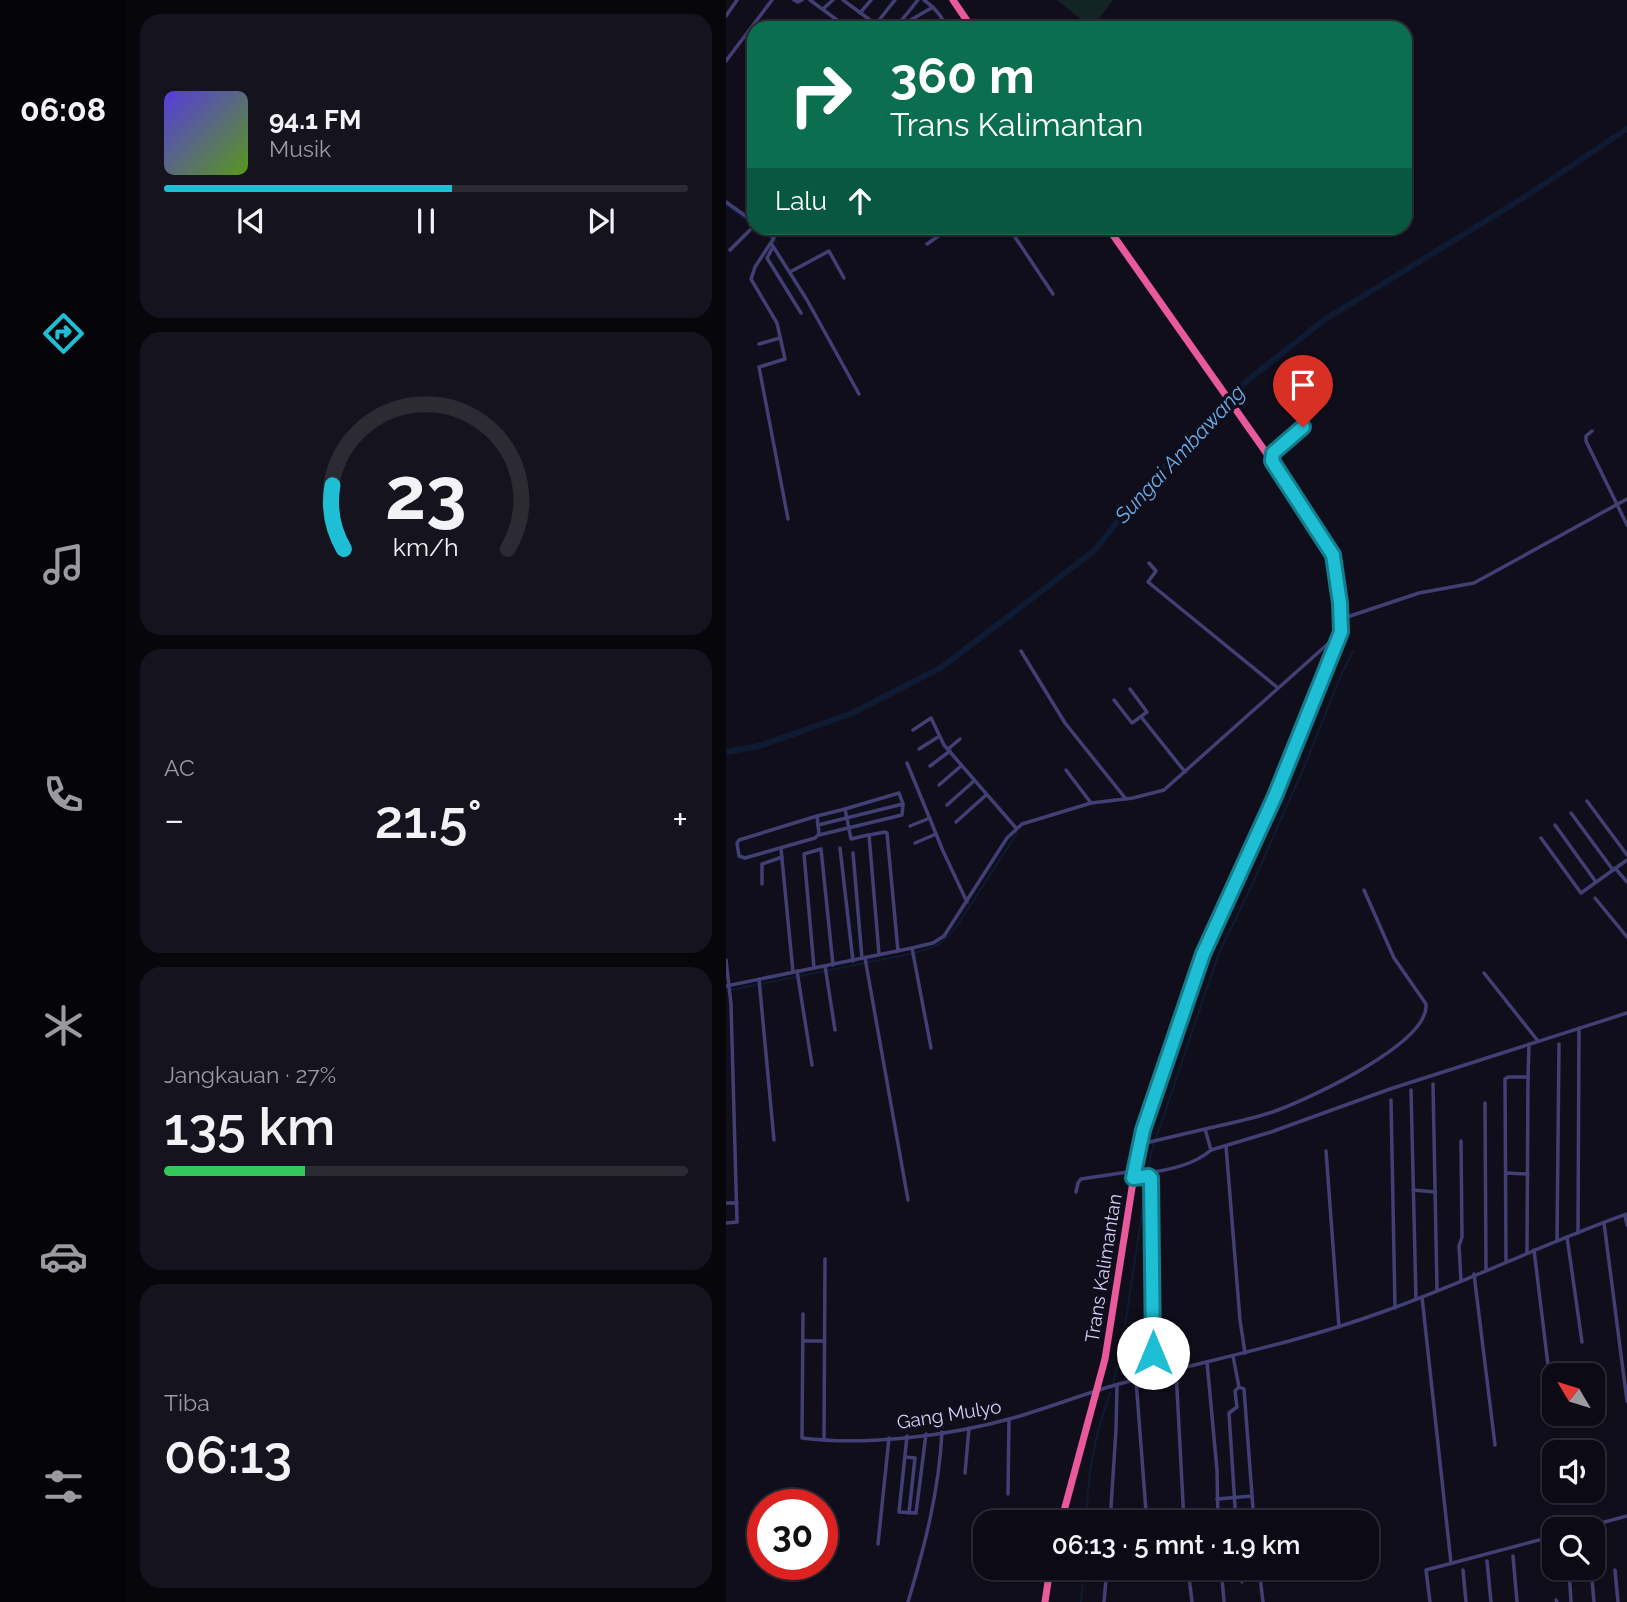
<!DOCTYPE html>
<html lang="id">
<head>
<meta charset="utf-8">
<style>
	:root { --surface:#0c0a14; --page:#15131d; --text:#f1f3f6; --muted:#9a9aa0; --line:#2c2b34; --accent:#1ebfd5 }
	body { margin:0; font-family:Raleway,sans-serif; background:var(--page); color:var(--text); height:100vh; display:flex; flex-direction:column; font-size:26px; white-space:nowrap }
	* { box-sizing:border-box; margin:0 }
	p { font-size:23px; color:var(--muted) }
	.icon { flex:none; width:38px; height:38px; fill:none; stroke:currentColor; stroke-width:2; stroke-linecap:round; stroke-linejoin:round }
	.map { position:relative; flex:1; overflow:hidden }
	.sheet { display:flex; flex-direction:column; gap:14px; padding:14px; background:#07060b; width:600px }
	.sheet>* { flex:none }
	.hud { position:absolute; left:21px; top:21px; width:665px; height:214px; border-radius:21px; box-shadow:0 2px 5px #0004,0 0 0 2px var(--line); background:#0b6e4f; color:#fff; overflow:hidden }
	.needle { width:46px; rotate:308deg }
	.controls { position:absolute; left:816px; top:1363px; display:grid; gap:14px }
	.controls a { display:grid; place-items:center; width:63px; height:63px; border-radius:14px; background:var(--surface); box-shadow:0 2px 5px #0004,0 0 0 2px var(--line); font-size:35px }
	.speed { position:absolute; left:21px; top:1489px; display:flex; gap:14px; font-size:35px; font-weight:700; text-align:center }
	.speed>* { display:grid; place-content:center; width:91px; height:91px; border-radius:50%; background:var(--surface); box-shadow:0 2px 5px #0004,0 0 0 2px var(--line); line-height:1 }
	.speed .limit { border:10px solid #d22; background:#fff; color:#111 }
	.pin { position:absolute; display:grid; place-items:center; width:60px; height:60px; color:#fff; margin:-72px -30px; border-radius:50% 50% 50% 0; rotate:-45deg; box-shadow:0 0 7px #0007 }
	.pin .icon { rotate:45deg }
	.me { position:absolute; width:77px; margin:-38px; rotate:0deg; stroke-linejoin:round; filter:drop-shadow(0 0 5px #0008) }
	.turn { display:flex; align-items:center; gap:24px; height:147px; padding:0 28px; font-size:32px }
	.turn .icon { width:91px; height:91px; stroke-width:2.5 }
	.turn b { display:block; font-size:49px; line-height:60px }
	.then { display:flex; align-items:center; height:66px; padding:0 28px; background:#0003; gap:14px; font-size:26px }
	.big { font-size:52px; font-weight:600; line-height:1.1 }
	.sheet .card { flex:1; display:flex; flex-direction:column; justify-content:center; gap:10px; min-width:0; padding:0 24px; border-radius:21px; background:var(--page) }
	.sheet .dial { align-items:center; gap:0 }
	.dial svg { height:182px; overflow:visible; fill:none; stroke:var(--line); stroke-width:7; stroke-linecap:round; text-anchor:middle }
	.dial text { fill:var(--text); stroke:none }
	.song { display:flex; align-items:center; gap:21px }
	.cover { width:84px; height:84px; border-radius:10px; background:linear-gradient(135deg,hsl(250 70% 55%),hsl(90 70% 35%)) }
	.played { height:7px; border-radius:4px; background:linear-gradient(90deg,var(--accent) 55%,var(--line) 55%) }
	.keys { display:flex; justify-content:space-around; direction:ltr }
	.heat { display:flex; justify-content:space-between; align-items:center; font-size:38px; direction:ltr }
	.charge { height:10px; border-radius:5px; background:linear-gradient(90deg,#34c759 27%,var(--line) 0) }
	.trip { position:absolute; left:247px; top:1510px; width:406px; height:70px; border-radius:21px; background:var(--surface); box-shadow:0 2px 5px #0004,0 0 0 2px var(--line); font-weight:600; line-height:70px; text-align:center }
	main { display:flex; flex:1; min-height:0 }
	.dock { display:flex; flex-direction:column; width:126px; justify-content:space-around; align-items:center; background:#050408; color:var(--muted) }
	.dock .icon { width:49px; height:49px }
	.dock .on { color:var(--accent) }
	.dock b { font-size:32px; color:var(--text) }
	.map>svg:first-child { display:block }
</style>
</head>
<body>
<main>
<nav class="dock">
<b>06:08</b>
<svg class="icon on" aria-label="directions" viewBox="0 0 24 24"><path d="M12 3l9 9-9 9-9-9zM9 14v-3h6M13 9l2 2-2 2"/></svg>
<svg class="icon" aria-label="music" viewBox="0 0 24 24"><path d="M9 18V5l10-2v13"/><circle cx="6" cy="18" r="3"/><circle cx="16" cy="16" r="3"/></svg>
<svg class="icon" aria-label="phone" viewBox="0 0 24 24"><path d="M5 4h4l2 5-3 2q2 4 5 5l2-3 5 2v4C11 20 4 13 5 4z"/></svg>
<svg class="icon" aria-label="climate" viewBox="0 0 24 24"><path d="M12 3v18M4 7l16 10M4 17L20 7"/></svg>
<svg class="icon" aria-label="car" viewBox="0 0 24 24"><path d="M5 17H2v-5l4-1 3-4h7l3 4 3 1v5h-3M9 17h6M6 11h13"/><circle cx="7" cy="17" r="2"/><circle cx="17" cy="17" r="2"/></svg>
<svg class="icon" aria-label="filters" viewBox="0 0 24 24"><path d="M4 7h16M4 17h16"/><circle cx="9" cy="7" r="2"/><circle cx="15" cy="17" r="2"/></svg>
</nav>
<section class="sheet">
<div class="card">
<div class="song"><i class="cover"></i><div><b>94.1 FM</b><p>Musik</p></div></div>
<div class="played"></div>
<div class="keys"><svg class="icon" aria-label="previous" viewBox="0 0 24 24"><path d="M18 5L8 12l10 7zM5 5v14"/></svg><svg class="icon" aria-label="pause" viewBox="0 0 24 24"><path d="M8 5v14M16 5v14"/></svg><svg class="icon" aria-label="next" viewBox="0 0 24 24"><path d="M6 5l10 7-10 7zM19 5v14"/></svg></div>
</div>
<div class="card dial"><svg viewBox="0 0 100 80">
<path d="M14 69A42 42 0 1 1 86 69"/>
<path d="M14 69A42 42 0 0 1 9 41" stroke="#1ebfd5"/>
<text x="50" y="56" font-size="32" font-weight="700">23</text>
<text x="50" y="72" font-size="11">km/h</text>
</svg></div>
<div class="card"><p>AC</p>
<div class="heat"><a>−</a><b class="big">21.5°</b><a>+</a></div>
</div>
<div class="card"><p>Jangkauan · 27%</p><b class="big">135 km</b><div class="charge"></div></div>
<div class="card"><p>Tiba</p><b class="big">06:13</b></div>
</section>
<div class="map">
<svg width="901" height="1602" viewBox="0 0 901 1602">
	<rect width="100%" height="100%" fill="#100e1b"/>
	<path fill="#122424" d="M 331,0 L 387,0 L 366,28 Z"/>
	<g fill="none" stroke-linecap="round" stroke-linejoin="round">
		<g stroke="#0e1b33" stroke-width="2">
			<path d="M 0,205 L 27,225"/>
			<path d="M 31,228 L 51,243"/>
			<path d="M 0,991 L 184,954 C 208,948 215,946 231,926 L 291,833"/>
			<path d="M 387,1384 L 395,1353 L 425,1153 L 493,953 L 526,885 L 579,765 L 615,675 L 627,652"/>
			<path d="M 361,1522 C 360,1478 369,1435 384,1393"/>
			<path d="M 355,1602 L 358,1568"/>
		</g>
		<path stroke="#0e1b33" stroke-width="6" d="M 0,752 L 33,746 L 124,714 L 216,667 L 368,551 L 418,488 L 521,381 L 598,320 L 797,198 L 901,129"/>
		<g stroke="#423f74" stroke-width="3.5">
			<path d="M 68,0 L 72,2 L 76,0"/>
			<path d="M 84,0 L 122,28"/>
			<path d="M 117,0 L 155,28"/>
			<path d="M 198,0 C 206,6 217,15 218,25 L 213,28"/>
			<path d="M 97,9 L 107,0"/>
			<path d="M 134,13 L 145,0"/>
			<path d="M 0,16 L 11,0"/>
			<path d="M 150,24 L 169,0"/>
			<path d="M 171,26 L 192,0"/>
			<path d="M 171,28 L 207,7"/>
			<path d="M 0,61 L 46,0"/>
			<path d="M 0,202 L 28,222"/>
			<path d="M 36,228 L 48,238 L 29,267 L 25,279 L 51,323 L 59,359 L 33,367 L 62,519"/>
			<path d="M 283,228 L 327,294"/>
			<path d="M 45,243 L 81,300 L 133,394"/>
			<path d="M 201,244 L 224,228"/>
			<path d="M 47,247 L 41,258 L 75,313"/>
			<path d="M 4,250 L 28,226"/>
			<path d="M 64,272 L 103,251 L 118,278"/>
			<path d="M 33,344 L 54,338"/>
			<path d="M 866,431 L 860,436 L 860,441 L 901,525"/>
			<path d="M 547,460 L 549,450 L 576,429 L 577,426 L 570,412"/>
			<path d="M 423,563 L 430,571 L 422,582 L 552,688"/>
			<path d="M 615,619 L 693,593 L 748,583 L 901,499"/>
			<path d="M 295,651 L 339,723 L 400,799"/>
			<path d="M 388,700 L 406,723 L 421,712 L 404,689"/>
			<path d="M 416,718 L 459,772"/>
			<path d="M 187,730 L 205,718 L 218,745 L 290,828"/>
			<path d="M 193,749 L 212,737"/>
			<path d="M 222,749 L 234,739"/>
			<path d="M 181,763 L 217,851 L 241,902"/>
			<path d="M 204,766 L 224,751"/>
			<path d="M 340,770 L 365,803"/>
			<path d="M 213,785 L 235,766"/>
			<path d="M 861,801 L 901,855"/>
			<path d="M 221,805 L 248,781"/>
			<path d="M 845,813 L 887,870"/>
			<path d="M 91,816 L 93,834 L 89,838 L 19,858 L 13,856 L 11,843 L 13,840 Z"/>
			<path d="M 91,816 L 119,809"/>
			<path d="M 230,822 L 260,795"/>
			<path d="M 92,825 L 177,804 L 173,793 L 119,809 C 121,819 123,829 125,839 L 142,835"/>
			<path d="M 829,825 L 870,882"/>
			<path d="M 184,826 L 204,818"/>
			<path d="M 93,835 L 176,815 L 177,804"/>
			<path d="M 815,838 L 855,893 L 901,860"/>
			<path d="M 189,843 L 210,834"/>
			<path d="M 114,848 L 127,961"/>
			<path d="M 55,849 L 67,972"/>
			<path d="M 127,853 L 136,958"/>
			<path d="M 889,868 L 901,882"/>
			<path d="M 36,884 L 36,864 L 56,857"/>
			<path d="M 869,898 L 901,937"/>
			<path d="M 186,948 L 205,1048"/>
			<path d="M 153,954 L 143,835 L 159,832 L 161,833 L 172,951"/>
			<path d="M 139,958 L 182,1200"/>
			<path d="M 0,960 L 5,1004 L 11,1222 L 0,1223"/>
			<path d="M 99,966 L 109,1030"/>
			<path d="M 88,968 L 78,854 L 95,849 L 107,965"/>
			<path d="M 71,971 L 86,1065"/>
			<path d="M 758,973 L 812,1041"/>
			<path d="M 33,979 L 48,1140"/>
			<path d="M 0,986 L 186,948 L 207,943 L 218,936 L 281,838 L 296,824 L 365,803 L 407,798 L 438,790 L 613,634"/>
			<path d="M 802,1077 L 803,1044"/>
			<path d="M 707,1084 L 711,1290"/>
			<path d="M 685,1090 L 690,1299"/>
			<path d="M 665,1100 L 669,1308"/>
			<path d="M 759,1103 L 760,1269"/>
			<path d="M 479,1129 C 503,1123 529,1119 552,1110 C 584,1098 704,1043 700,1004 L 668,958 L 638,890"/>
			<path d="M 735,1141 L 736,1237 L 733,1246 L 735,1280"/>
			<path d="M 415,1144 L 479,1129 L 485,1150"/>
			<path d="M 500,1146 L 514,1320 L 519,1353"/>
			<path d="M 600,1151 L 613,1327"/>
			<path d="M 780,1173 L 802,1174"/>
			<path d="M 409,1174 C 435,1172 466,1167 485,1150 L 545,1132 L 664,1089 L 901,1013"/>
			<path d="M 409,1178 L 424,1177 L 427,1376"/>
			<path d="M 687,1190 L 709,1192"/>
			<path d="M 350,1192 L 352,1183 L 355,1179 L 408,1171"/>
			<path d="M 0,1203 L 11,1203"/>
			<path d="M 899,1215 L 901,1225"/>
			<path d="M 878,1223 L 901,1401"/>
			<path d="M 852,1233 L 853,1028"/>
			<path d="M 841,1237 L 856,1342"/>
			<path d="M 831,1241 L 833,1044"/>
			<path d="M 808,1250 L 823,1373"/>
			<path d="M 780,1261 L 779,1079 L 782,1077 L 802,1077 L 801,1253"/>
			<path d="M 748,1274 L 769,1445"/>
			<path d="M 696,1297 L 725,1563"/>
			<path d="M 77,1314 L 76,1438 C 141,1446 223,1436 287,1418 C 322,1408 357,1394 393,1384 C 482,1360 572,1343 659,1311 C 741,1282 819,1243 901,1214"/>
			<path d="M 77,1341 L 98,1341"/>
			<path d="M 507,1356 L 513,1387 L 509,1391 L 511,1407 L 503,1413 L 510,1522"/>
			<path d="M 481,1362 L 491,1470 L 492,1522"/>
			<path d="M 450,1370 L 458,1522"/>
			<path d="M 410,1380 L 420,1511"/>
			<path d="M 513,1387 L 518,1389 L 528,1522"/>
			<path d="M 181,1436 L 173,1512 L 190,1513 L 200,1434"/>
			<path d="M 98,1439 L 99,1259"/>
			<path d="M 179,1457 L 189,1458 L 183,1513"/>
			<path d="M 239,1473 L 243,1428"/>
			<path d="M 282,1494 L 283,1419"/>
			<path d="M 491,1499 L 526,1496"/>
			<path d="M 384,1522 L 390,1430 L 391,1385"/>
			<path d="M 849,1530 L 901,1516"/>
			<path d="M 818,1538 L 820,1557"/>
			<path d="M 152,1544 L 163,1438"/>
			<path d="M 787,1556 L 791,1602"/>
			<path d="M 761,1561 L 765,1602"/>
			<path d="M 462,1568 L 466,1602"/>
			<path d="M 495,1568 L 498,1601"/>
			<path d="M 514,1568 L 516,1582"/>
			<path d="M 533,1568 L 537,1602"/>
			<path d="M 843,1568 L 845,1602"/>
			<path d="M 865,1568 L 868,1602"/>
			<path d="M 737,1570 L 740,1602"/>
			<path d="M 889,1570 L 892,1602"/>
			<path d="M 830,1600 L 831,1602"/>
			<path d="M 182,1602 C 199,1545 213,1491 216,1432"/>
			<path d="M 378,1602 L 381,1568"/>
			<path d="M 704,1602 L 700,1570 L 828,1536"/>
		</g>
		<g stroke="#e85a9b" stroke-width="7">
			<path d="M 227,0 L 246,28"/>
			<path d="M 335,1522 L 379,1359 L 412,1150 L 417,1130 L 477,954 L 549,796 L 615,632 L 611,575 L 607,555 L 600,543 L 546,461 L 382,228"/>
			<path d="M 319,1602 L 324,1568"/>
		</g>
	</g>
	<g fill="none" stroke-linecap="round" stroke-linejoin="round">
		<g stroke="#147c8a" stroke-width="18">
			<path id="route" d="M 427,1353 L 425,1178 L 423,1176 L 407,1178 L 417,1130 L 477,954 L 549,796 L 615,632 L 614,603 L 607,555 L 546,461 L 547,453 L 577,427"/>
		</g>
		<use href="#route" stroke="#1ebfd5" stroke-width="12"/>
	</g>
	<g text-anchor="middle" stroke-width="7" stroke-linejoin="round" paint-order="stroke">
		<g font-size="19" fill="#d4cef8" stroke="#100e1b">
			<text transform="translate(377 1268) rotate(-81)" y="7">Trans Kalimantan</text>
			<text transform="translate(223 1414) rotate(-9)" y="7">Gang Mulyo</text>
		</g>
		<g font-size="21" font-style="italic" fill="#6aacea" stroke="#100e1b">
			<text transform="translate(454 454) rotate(-47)" y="7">Sungai Ambawang</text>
		</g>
	</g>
</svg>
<div class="controls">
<a><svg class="needle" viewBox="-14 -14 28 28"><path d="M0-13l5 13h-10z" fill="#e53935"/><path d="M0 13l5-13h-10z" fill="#9a9aa0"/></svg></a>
<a><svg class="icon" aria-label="sound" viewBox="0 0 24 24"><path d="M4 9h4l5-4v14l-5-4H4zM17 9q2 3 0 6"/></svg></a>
<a><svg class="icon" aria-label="search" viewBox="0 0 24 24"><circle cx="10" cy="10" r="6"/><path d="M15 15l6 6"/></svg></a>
</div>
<div class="speed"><div class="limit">30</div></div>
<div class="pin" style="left:577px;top:427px;background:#d93025"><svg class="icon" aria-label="arrive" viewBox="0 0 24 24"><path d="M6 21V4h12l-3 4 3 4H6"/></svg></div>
<svg class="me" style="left:427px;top:1353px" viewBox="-20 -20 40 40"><circle r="19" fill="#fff"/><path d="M0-13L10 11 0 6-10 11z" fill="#1ebfd5"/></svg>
<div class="trip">06:13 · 5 mnt · 1.9 km</div>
<div class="hud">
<div class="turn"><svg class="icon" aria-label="right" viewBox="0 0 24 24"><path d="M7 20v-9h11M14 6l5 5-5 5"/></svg><div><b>360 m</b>Trans Kalimantan</div></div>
<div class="then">Lalu<svg class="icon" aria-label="ahead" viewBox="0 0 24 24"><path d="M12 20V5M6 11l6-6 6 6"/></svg></div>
</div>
</div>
</main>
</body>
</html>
